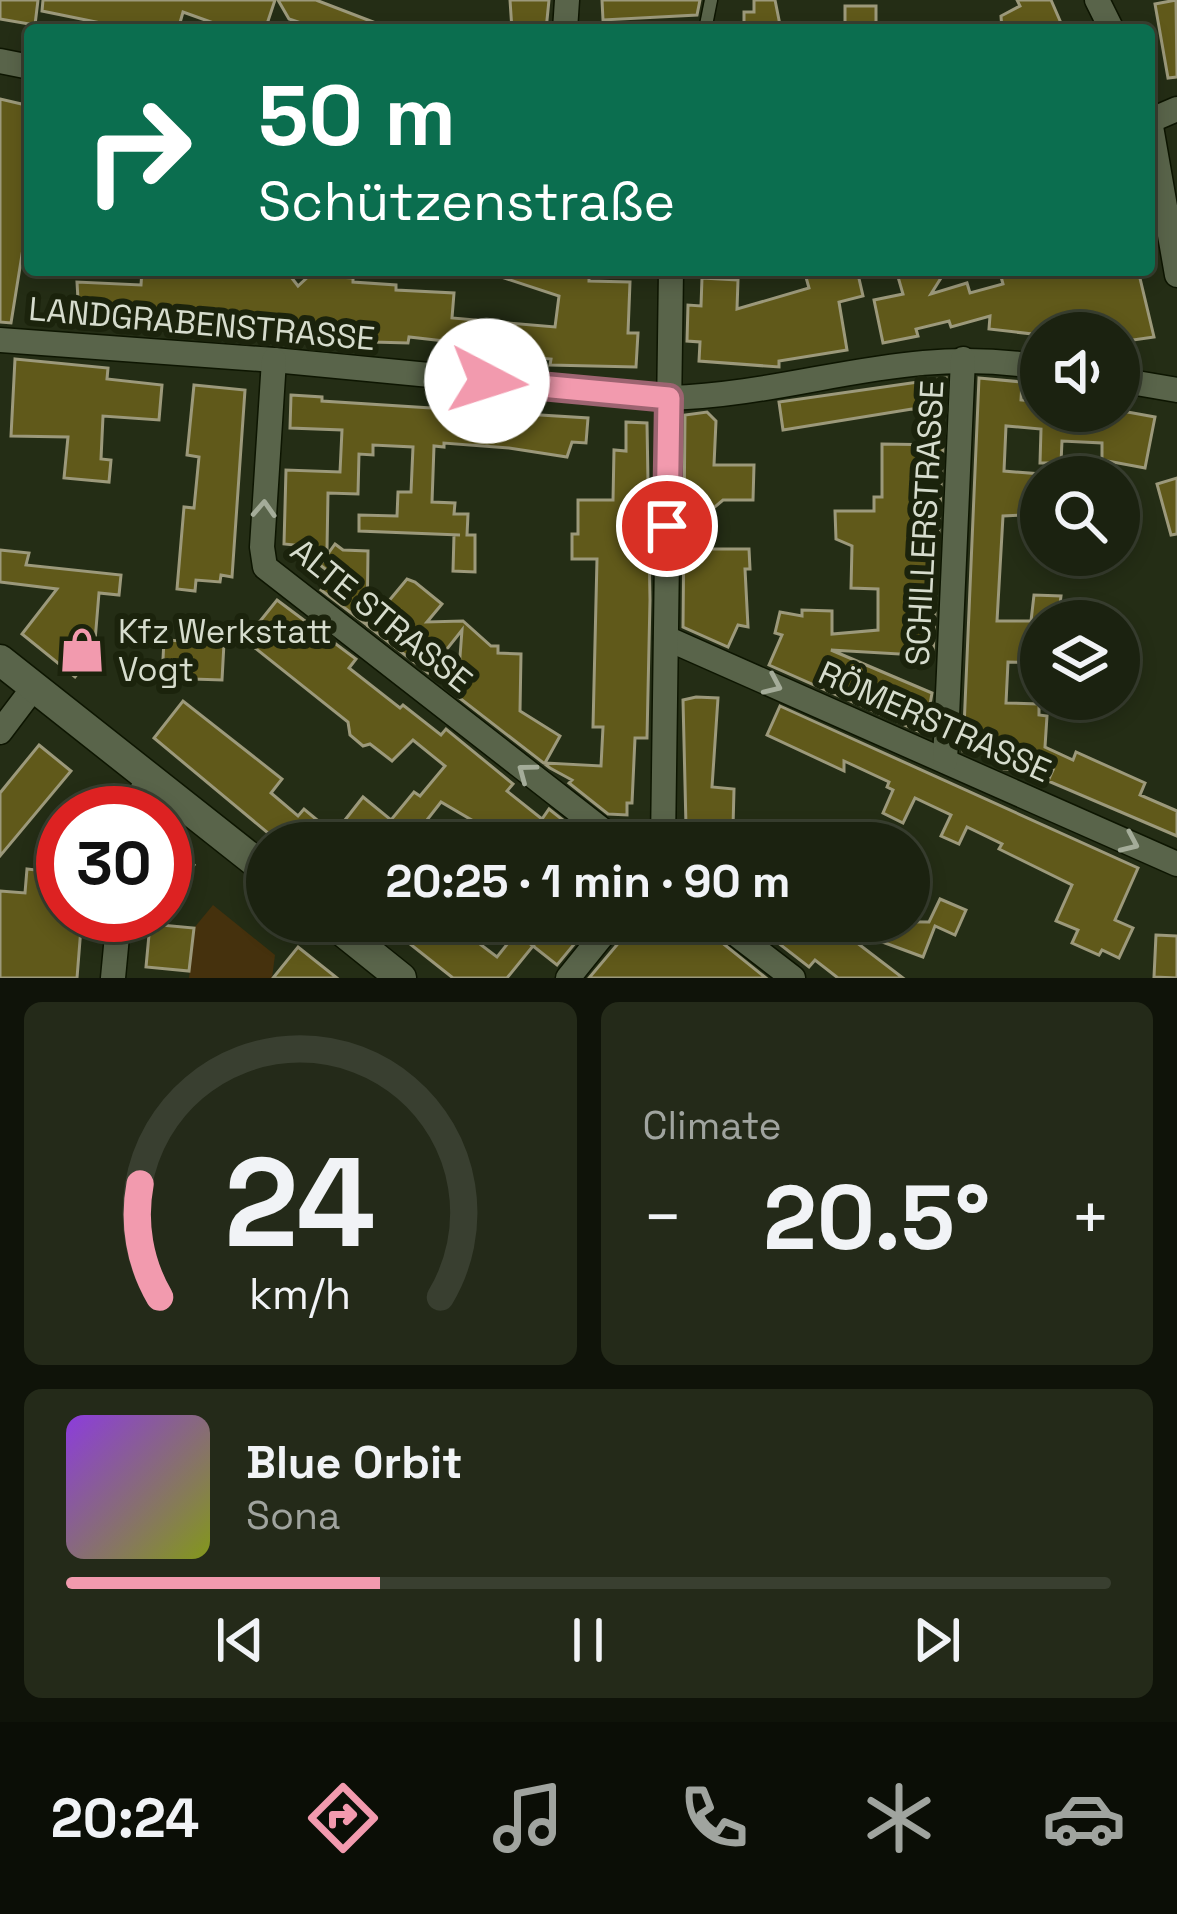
<!DOCTYPE html>
<html lang="en">
<head>
<meta charset="utf-8">
<style>
	:root { --surface:#1b2210; --page:#242a19; --text:#f1f3f6; --muted:#a0a49f; --line:#393f30; --accent:#f29aae }
	body { margin:0; font-family:"Space Grotesk",sans-serif; background:var(--page); color:var(--text); height:100vh; display:flex; flex-direction:column; font-size:45px; white-space:nowrap }
	* { box-sizing:border-box; margin:0 }
	p { font-size:39px; color:var(--muted) }
	.icon { flex:none; width:66px; height:66px; fill:none; stroke:currentColor; stroke-width:2; stroke-linecap:round; stroke-linejoin:round }
	.map { position:relative; height:978px; overflow:hidden }
	.panel { display:flex; flex-direction:column; gap:24px; padding:24px; background:#0f1309; flex:1 }
	.panel>* { flex:none }
	.banner { position:absolute; left:24px; top:24px; width:1131px; height:252px; border-radius:12px; box-shadow:0 6px 18px #0003,0 0 0 3px var(--line); background:#0b6e4f; color:#fff; overflow:hidden }
	.fabs { position:absolute; left:1020px; top:312px; display:grid; gap:24px }
	.fabs a { display:grid; place-items:center; width:120px; height:120px; border-radius:50%; background:var(--surface); box-shadow:0 6px 18px #0003,0 0 0 3px var(--line); font-size:60px }
	.speed { position:absolute; left:36px; top:786px; display:flex; gap:24px; font-size:60px; font-weight:700; text-align:center }
	.speed>* { display:grid; place-content:center; width:156px; height:156px; border-radius:50%; background:var(--surface); box-shadow:0 6px 18px #0003,0 0 0 3px var(--line); line-height:1 }
	.speed .limit { border:18px solid #d22; background:#fff; color:#111 }
	.pin { position:absolute; display:grid; place-items:center; width:102px; height:102px; color:#fff; margin:-51px; border:6px solid #fff; border-radius:50%; box-shadow:0 3px 12px #0007 }
	.me { position:absolute; width:132px; margin:-66px; rotate:95deg; stroke-linejoin:round; filter:drop-shadow(0 0 9px #0008) }
	.turn { display:flex; align-items:center; gap:42px; height:252px; padding:0 36px; font-size:54px }
	.turn .icon { width:156px; height:156px; stroke-width:2.5 }
	.turn b { display:block; font-size:84px; line-height:102px }
	.big { font-size:90px; font-weight:700; line-height:1.1 }
	.panel .card { flex:1; display:flex; flex-direction:column; justify-content:center; gap:18px; min-width:0; padding:0 42px; border-radius:18px; background:var(--page) }
	.panel .dial { align-items:center; gap:0 }
	.dial svg { height:312px; overflow:visible; fill:none; stroke:var(--line); stroke-width:7; stroke-linecap:round; text-anchor:middle }
	.dial text { fill:var(--text); stroke:none }
	.song { display:flex; align-items:center; gap:36px }
	.cover { width:144px; height:144px; border-radius:18px; background:linear-gradient(135deg,hsl(270 70% 55%),hsl(70 70% 35%)) }
	.played { height:12px; border-radius:6px; background:linear-gradient(90deg,var(--accent) 30%,var(--line) 30%) }
	.keys { display:flex; justify-content:space-around; direction:ltr }
	.heat { display:flex; justify-content:space-between; align-items:center; font-size:66px; direction:ltr }
	.panel .tiles { flex:1; display:grid; gap:24px; grid-template-columns:1fr 1fr }
	.card:last-child { grid-column:span 2 }
	.trip { position:absolute; left:246px; top:822px; width:684px; height:120px; border-radius:60px; background:var(--surface); box-shadow:0 6px 18px #0003,0 0 0 3px var(--line); font-weight:700; line-height:120px; text-align:center }
	.menu { display:flex; height:192px; justify-content:space-around; align-items:center; background:#0b0e06; color:var(--muted) }
	.menu .icon { width:84px; height:84px }
	.menu .active { color:var(--accent) }
	.menu b { font-size:54px; color:var(--text) }
	.map>svg:first-child { display:block }
</style>
</head>
<body>
<div class="map">
<svg width="1177" height="978" viewBox="0 0 1177 978">
	<rect width="100%" height="100%" fill="#242d15"/>
	<path fill="#45310d" d="M 213,905 L 275,955 L 272,978 L 189,978 L 194,928 Z"/>
	<g fill="#60591a" stroke="#9c997b" stroke-width="3">
		<path d="M 0,0 L 38,0 L 35,25 L 0,19 Z"/>
		<path d="M 43,0 L 275,0 L 265,30 L 233,30 L 183,12 L 178,30 L 135,30 L 42,11 Z"/>
		<path d="M 278,0 L 316,0 L 394,30 L 322,30 L 289,19 Z"/>
		<path d="M 510,0 L 549,0 L 546,30 L 512,30 Z"/>
		<path d="M 602,0 L 700,0 L 697,15 L 603,20 Z"/>
		<path d="M 754,0 L 775,0 L 781,30 L 744,30 L 744,12 L 754,12 Z"/>
		<path d="M 1017,0 L 1051,0 L 1064,30 L 1002,30 L 1001,16 L 1020,6 Z"/>
		<path d="M 1176,0 L 1177,77 L 1168,78 L 1155,4 Z"/>
		<rect x="845" y="6" width="31" height="24"/>
		<path d="M 0,99 L 30,106 L 30,205 L 11,323 L 0,322 Z"/>
		<path d="M 142,270 L 288,273 L 298,286 L 310,275 L 353,278 L 353,282 L 396,285 L 396,290 L 454,293 L 452,318 L 555,327 L 559,296 L 492,274 L 492,270 L 545,270 L 589,276 L 589,281 L 630,282 L 628,333 L 638,333 L 636,367 L 550,365 L 551,359 L 461,351 L 462,343 L 409,337 L 408,343 L 373,342 L 373,335 L 338,332 L 338,339 L 310,339 L 249,332 L 250,326 L 212,324 L 211,328 L 79,317 L 77,282 L 141,285 Z"/>
		<path d="M 804,270 L 857,270 L 863,296 L 839,302 L 847,350 L 779,361 L 779,367 L 699,361 L 700,342 L 687,341 L 688,305 L 701,306 L 702,278 L 738,280 L 737,309 L 809,288 Z"/>
		<path d="M 896,270 L 946,270 L 931,294 L 967,283 L 970,293 L 1003,284 L 1000,273 L 1011,270 L 1138,270 L 1154,337 L 1119,342 L 1119,333 L 1041,335 L 989,329 L 990,316 L 951,327 L 949,321 L 916,329 L 918,336 L 883,343 L 874,300 L 903,294 Z"/>
		<path d="M 15,359 L 108,368 L 107,379 L 162,385 L 159,420 L 103,416 L 101,459 L 111,460 L 109,482 L 64,478 L 68,437 L 11,436 Z"/>
		<path d="M 946,378 L 944,411 L 912,409 L 783,430 L 779,402 Z"/>
		<path d="M 979,378 L 1022,382 L 1021,400 L 1041,402 L 1041,411 L 1122,411 L 1155,417 L 1145,468 L 1102,460 L 1102,443 L 1062,441 L 1061,463 L 1040,463 L 1041,429 L 1006,426 L 1004,471 L 1041,474 L 1041,514 L 1003,516 L 997,621 L 1031,621 L 1034,595 L 1061,596 L 1058,621 L 1041,621 L 1041,663 L 1008,662 L 1006,703 L 1039,704 L 1039,715 L 1047,716 L 1045,747 L 1073,760 L 1076,752 L 1145,783 L 1140,795 L 1177,811 L 1177,836 L 1048,781 L 1053,770 L 1004,769 L 1001,754 L 963,751 Z"/>
		<path d="M 194,385 L 245,390 L 232,577 L 221,575 L 220,582 L 196,580 L 195,591 L 177,589 L 184,507 L 194,508 L 199,457 L 187,455 Z"/>
		<path d="M 291,395 L 322,397 L 322,401 L 588,418 L 586,443 L 572,442 L 567,457 L 509,448 L 444,443 L 444,447 L 434,446 L 432,502 L 455,503 L 454,514 L 468,514 L 467,535 L 475,535 L 475,572 L 453,571 L 454,535 L 460,535 L 359,531 L 359,515 L 397,516 L 398,492 L 411,492 L 413,447 L 373,445 L 373,455 L 359,454 L 358,494 L 328,493 L 327,549 L 295,549 L 295,545 L 284,544 L 286,470 L 340,472 L 342,430 L 290,428 Z"/>
		<path d="M 707,412 L 716,421 L 714,465 L 754,465 L 753,500 L 723,500 L 710,511 L 711,549 L 749,549 L 750,569 L 745,569 L 748,627 L 738,625 L 728,647 L 683,627 L 685,415 Z"/>
		<path d="M 626,422 L 647,423 L 650,600 L 647,738 L 635,738 L 632,803 L 627,803 L 627,815 L 608,814 L 569,783 L 572,780 L 550,768 L 457,696 L 462,630 L 428,673 L 368,626 L 407,579 L 415,582 L 442,604 L 427,622 L 463,621 L 491,646 L 498,646 L 498,653 L 521,654 L 520,711 L 560,736 L 545,763 L 601,766 L 603,727 L 593,727 L 597,559 L 572,559 L 572,534 L 578,534 L 578,500 L 613,500 L 614,450 L 626,451 Z"/>
		<path d="M 882,444 L 943,445 L 933,656 L 831,650 L 932,693 L 925,734 L 769,665 L 782,635 L 775,633 L 780,612 L 802,616 L 802,610 L 832,611 L 832,634 L 878,630 L 878,589 L 851,588 L 852,546 L 836,539 L 835,511 L 874,511 L 874,497 L 882,497 Z"/>
		<path d="M 1177,478 L 1177,534 L 1171,535 L 1157,484 Z"/>
		<path d="M 335,544 L 343,550 L 368,551 L 367,625 L 321,590 L 333,575 L 320,565 Z"/>
		<path d="M 0,550 L 29,553 L 26,565 L 121,575 L 119,595 L 99,593 L 94,653 L 75,677 L 22,634 L 57,589 L 0,582 Z"/>
		<path d="M 277,600 L 356,659 L 349,668 L 400,708 L 403,705 L 441,735 L 446,729 L 513,784 L 507,791 L 542,819 L 549,809 L 592,843 L 527,843 L 513,832 L 509,837 L 503,832 L 499,836 L 441,802 L 409,843 L 280,843 L 154,738 L 183,701 L 282,779 L 271,793 L 298,816 L 304,809 L 334,834 L 363,797 L 391,820 L 414,792 L 420,796 L 445,766 L 413,740 L 392,761 L 370,744 L 363,746 L 350,735 L 348,722 L 245,640 Z"/>
		<path d="M 164,640 L 224,643 L 222,680 L 162,678 Z"/>
		<path d="M 696,697 L 718,698 L 712,787 L 734,789 L 733,827 L 686,826 L 683,700 Z"/>
		<path d="M 780,706 L 1138,868 L 1115,920 L 1133,928 L 1119,958 L 1102,950 L 1099,955 L 1072,943 L 1078,930 L 1056,921 L 1072,885 L 999,849 L 1002,844 L 967,827 L 959,844 L 941,836 L 951,815 L 915,798 L 903,823 L 883,813 L 893,790 L 887,787 L 889,782 L 844,761 L 844,771 L 767,735 Z"/>
		<path d="M 39,745 L 71,771 L 0,856 L 0,793 Z"/>
		<path d="M 165,840 L 194,865 L 165,900 Z"/>
		<path d="M 27,869 L 63,873 L 63,915 L 82,915 L 77,978 L 0,978 L 0,891 L 25,893 Z"/>
		<path d="M 940,899 L 966,910 L 955,935 L 935,926 L 923,957 L 831,923 L 903,978 L 838,978 L 815,960 L 809,967 L 750,921 L 929,922 Z"/>
		<path d="M 381,921 L 473,921 L 464,932 L 497,957 L 516,933 L 533,946 L 507,978 L 453,978 Z"/>
		<path d="M 637,921 L 695,921 L 766,978 L 589,978 Z"/>
		<path d="M 552,922 L 576,942 L 557,965 L 533,946 Z"/>
		<path d="M 150,924 L 194,928 L 189,971 L 146,967 Z"/>
		<path d="M 1156,935 L 1177,936 L 1177,978 L 1154,977 Z"/>
		<path d="M 298,947 L 337,978 L 273,978 Z"/>
	</g>
	<g fill="none" stroke-linecap="round" stroke-linejoin="round">
		<g stroke="#0d1501" stroke-width="15">
			<path id="service" d="M 705,30 L 711,0"/>
		</g>
		<g stroke="#0d1501" stroke-width="27">
			<g id="minor">
				<path d="M 1097,0 L 1112,30"/>
				<path d="M 565,30 L 567,0"/>
				<path d="M 0,61 L 30,67"/>
				<path d="M 1149,115 L 1177,275"/>
				<path d="M 1149,121 L 1177,109"/>
				<path d="M 0,340 L 274,360 L 669,398 C 802,394 903,344 1041,367"/>
				<path d="M 274,360 L 262,547 L 265,567 L 619,843"/>
				<path d="M 1119,380 L 1177,390"/>
				<path d="M 666,638 L 1177,864"/>
				<path d="M 0,732 L 34,687"/>
				<path d="M 945,761 L 963,359"/>
				<path d="M 130,813 L 149,777"/>
				<path d="M 663,843 L 671,270"/>
				<path d="M 719,921 L 793,978"/>
				<path d="M 113,978 L 119,915"/>
				<path d="M 568,978 L 614,921"/>
			</g>
		</g>
		<g stroke="#0d1501" stroke-width="33">
			<g id="secondary">
				<path d="M 0,660 L 267,871"/>
				<path d="M 330,921 L 401,978"/>
			</g>
		</g>
		<use href="#service" stroke="#59644a" stroke-width="12"/>
		<use href="#minor" stroke="#59644a" stroke-width="24"/>
		<use href="#secondary" stroke="#59644a" stroke-width="30"/>
	</g>
	<defs><path id="oneway-chevron" d="M-2-3.5L2.5 0L-2 3.5" fill="none" stroke-width="1.6" stroke-linecap="round" stroke-linejoin="round" transform="scale(3)"/></defs>
	<g stroke="#a4ac99">
		<use href="#oneway-chevron" transform="translate(264 509) rotate(-87)"/>
		<use href="#oneway-chevron" transform="translate(773 685) rotate(24)"/>
		<use href="#oneway-chevron" transform="translate(526 772) rotate(-143)"/>
		<use href="#oneway-chevron" transform="translate(1130 843) rotate(24)"/>
	</g>
	<g fill="none" stroke-linecap="round" stroke-linejoin="round">
		<g stroke="#9d6471" stroke-width="30">
			<path id="route" d="M 487,381 L 669,398 L 667,526"/>
		</g>
		<use href="#route" stroke="#f29aae" stroke-width="21"/>
	</g>
	<defs>
		<g id="shop-bare" transform="scale(3.6)"><path d="M-5-2.5h2.3a2.7 3.5 0 0 1 5.4 0H5L5.5 6h-11ZM-1.5-2.5h3a1.5 2.3 0 0 0-3 0Z" fill="#f29aae" stroke="#1b230c" stroke-width="2.5" paint-order="stroke"/></g>
	</defs>
	<g fill-rule="evenodd">
		<use href="#shop-bare" x="82" y="650"/>
	</g>
	<g text-anchor="middle" stroke-width="12" stroke-linejoin="round" paint-order="stroke">
		<g font-size="33" fill="#d6dccd" stroke="#1b230c">
			<text transform="translate(202 323) rotate(5)" y="12">LANDGRABENSTRASSE</text>
			<text transform="translate(924 523) rotate(-87)" y="12">SCHILLERSTRASSE</text>
			<text transform="translate(382 615) rotate(39)" y="12">ALTE STRASSE</text>
			<text transform="translate(935 721) rotate(24)" y="12">RÖMERSTRASSE</text>
		</g>
		<g font-size="33" fill="#d6dccd" stroke="#1b230c" text-anchor="start">
			<text x="118" y="643">Kfz Werkstatt<tspan x="118" dy="38">Vogt</tspan></text>
		</g>
	</g>
</svg>
<div class="fabs">
<a><svg class="icon" aria-label="sound" viewBox="0 0 24 24"><path d="M4 9h4l5-4v14l-5-4H4zM17 9q2 3 0 6"/></svg></a>
<a><svg class="icon" aria-label="search" viewBox="0 0 24 24"><circle cx="10" cy="10" r="6"/><path d="M15 15l6 6"/></svg></a>
<a><svg class="icon" aria-label="layers" viewBox="0 0 24 24"><path d="M12 4l9 5-9 5-9-5zM3 14l9 5 9-5"/></svg></a>
</div>
<div class="speed"><div class="limit">30</div></div>
<div class="pin" style="left:667px;top:526px;background:#d93025"><svg class="icon" aria-label="arrive" viewBox="0 0 24 24"><path d="M6 21V4h12l-3 4 3 4H6"/></svg></div>
<svg class="me" style="left:487px;top:381px" viewBox="-20 -20 40 40"><circle r="19" fill="#fff"/><path d="M0-13L10 11 0 6-10 11z" fill="#f29aae"/></svg>
<div class="trip">20:25 · 1 min · 90 m</div>
<div class="banner">
<div class="turn"><svg class="icon" aria-label="right" viewBox="0 0 24 24"><path d="M7 20v-9h11M14 6l5 5-5 5"/></svg><div><b>50 m</b>Schützenstraße</div></div>
</div>
</div>
<section class="panel">
<div class="tiles">
<div class="card dial"><svg viewBox="0 0 100 80">
<path d="M14 69A42 42 0 1 1 86 69"/>
<path d="M14 69A42 42 0 0 1 9 40" stroke="#f29aae"/>
<text x="50" y="56" font-size="32" font-weight="700">24</text>
<text x="50" y="72" font-size="11">km/h</text>
</svg></div>
<div class="card"><p>Climate</p>
<div class="heat"><a>−</a><b class="big">20.5°</b><a>+</a></div>
</div>
<div class="card">
<div class="song"><i class="cover"></i><div><b>Blue Orbit</b><p>Sona</p></div></div>
<div class="played"></div>
<div class="keys"><svg class="icon" aria-label="previous" viewBox="0 0 24 24"><path d="M18 5L8 12l10 7zM5 5v14"/></svg><svg class="icon" aria-label="pause" viewBox="0 0 24 24"><path d="M8 5v14M16 5v14"/></svg><svg class="icon" aria-label="next" viewBox="0 0 24 24"><path d="M6 5l10 7-10 7zM19 5v14"/></svg></div>
</div>
</div>
</section>
<nav class="menu">
<b>20:24</b>
<svg class="icon active" aria-label="directions" viewBox="0 0 24 24"><path d="M12 3l9 9-9 9-9-9zM9 14v-3h6M13 9l2 2-2 2"/></svg>
<svg class="icon" aria-label="music" viewBox="0 0 24 24"><path d="M9 18V5l10-2v13"/><circle cx="6" cy="18" r="3"/><circle cx="16" cy="16" r="3"/></svg>
<svg class="icon" aria-label="phone" viewBox="0 0 24 24"><path d="M5 4h4l2 5-3 2q2 4 5 5l2-3 5 2v4C11 20 4 13 5 4z"/></svg>
<svg class="icon" aria-label="climate" viewBox="0 0 24 24"><path d="M12 3v18M4 7l16 10M4 17L20 7"/></svg>
<svg class="icon" aria-label="car" viewBox="0 0 24 24"><path d="M5 17H2v-5l4-1 3-4h7l3 4 3 1v5h-3M9 17h6M6 11h13"/><circle cx="7" cy="17" r="2"/><circle cx="17" cy="17" r="2"/></svg>
</nav>
</body>
</html>
